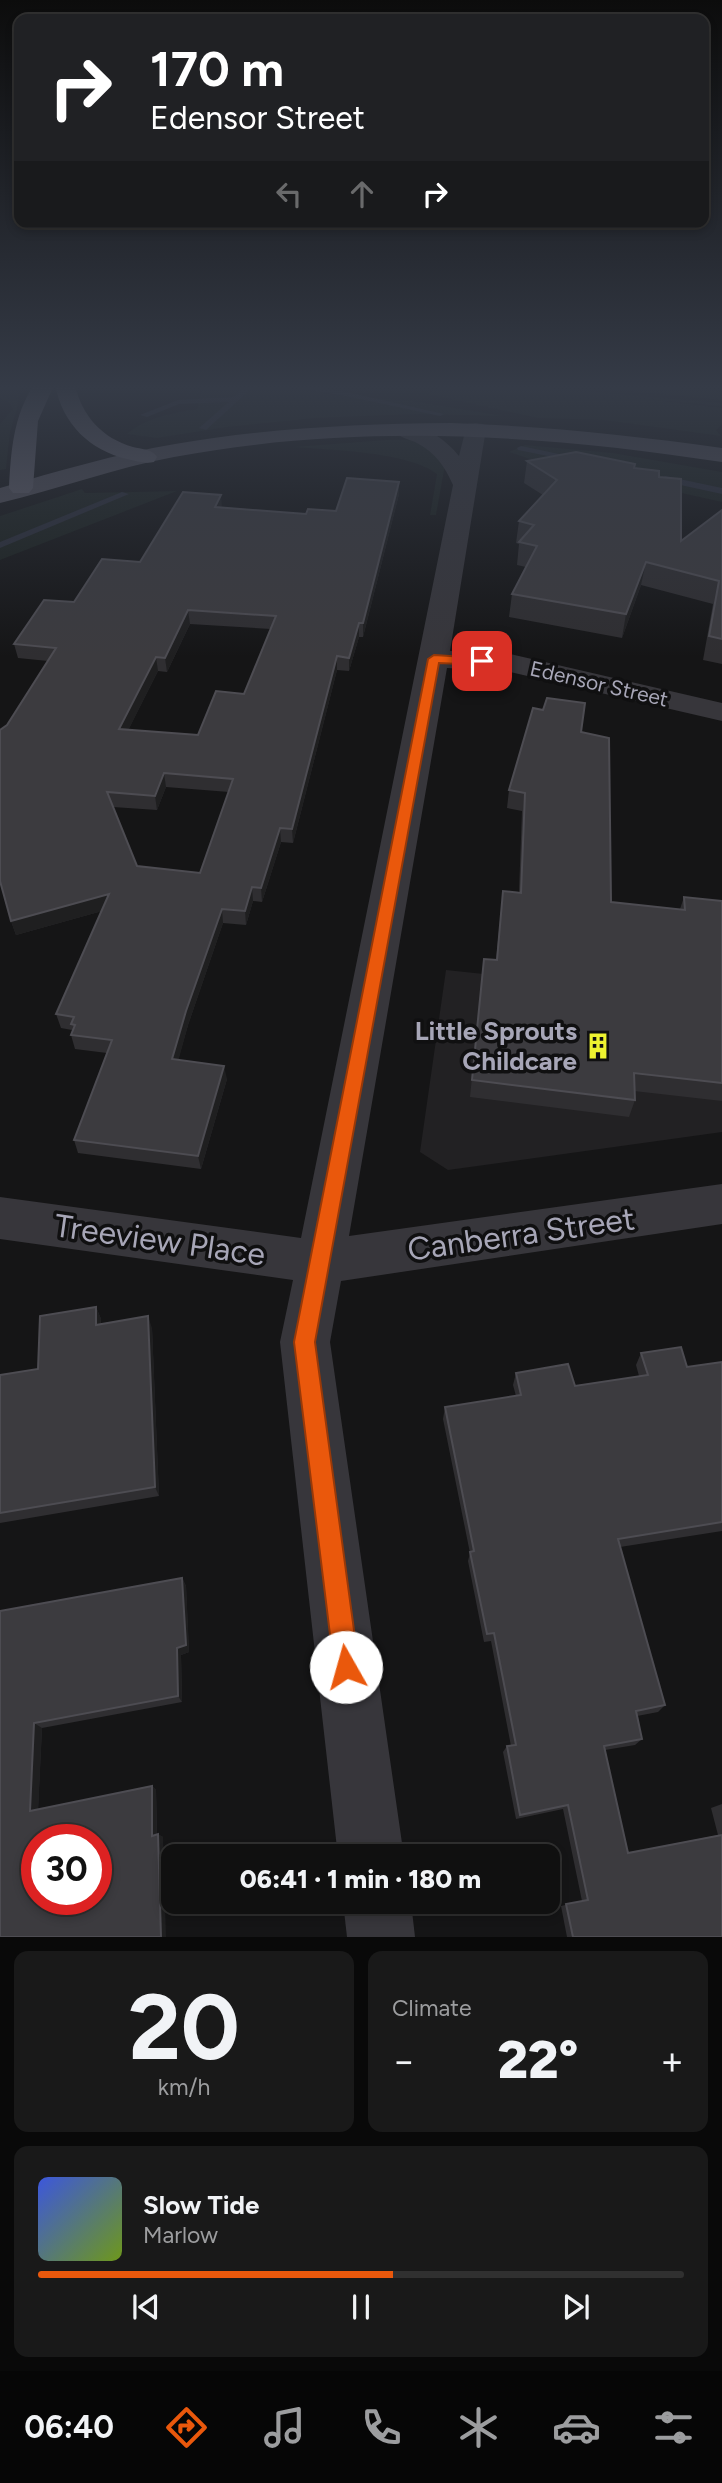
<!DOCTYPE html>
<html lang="en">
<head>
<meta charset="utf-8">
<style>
	:root { --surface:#101010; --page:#191919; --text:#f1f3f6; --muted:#9c9d9f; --line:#303030; --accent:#ea580c }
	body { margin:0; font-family:Figtree,sans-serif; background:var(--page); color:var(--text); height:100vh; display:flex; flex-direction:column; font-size:26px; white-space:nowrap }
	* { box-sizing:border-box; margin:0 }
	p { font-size:23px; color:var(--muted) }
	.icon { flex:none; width:38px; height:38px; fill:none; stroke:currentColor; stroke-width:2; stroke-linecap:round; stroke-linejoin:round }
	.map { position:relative; height:1937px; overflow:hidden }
	.drawer { display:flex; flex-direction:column; gap:14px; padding:14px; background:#090909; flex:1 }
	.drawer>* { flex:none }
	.guide { position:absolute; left:14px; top:14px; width:695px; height:214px; border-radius:14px; box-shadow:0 4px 10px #0003,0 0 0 2px var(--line); background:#202124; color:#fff; overflow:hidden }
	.speed { position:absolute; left:21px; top:1824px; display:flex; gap:14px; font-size:35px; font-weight:700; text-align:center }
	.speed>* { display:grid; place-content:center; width:91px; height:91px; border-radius:50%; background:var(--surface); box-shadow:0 4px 10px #0003,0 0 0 2px var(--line); line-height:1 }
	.speed .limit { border:10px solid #d22; background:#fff; color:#111 }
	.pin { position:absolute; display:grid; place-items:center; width:60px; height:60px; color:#fff; margin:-30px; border-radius:14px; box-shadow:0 4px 10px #0006 }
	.me { position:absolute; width:77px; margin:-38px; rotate:353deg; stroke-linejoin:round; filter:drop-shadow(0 0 5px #0008) }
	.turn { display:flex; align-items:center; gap:24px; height:147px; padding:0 21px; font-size:32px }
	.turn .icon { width:91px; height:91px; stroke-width:2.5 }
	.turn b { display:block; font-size:49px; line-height:60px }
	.lanes { display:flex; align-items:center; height:66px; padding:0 21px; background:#0003; justify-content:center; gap:35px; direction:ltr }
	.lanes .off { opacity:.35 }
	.big { font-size:52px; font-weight:800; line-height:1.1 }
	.drawer .card { flex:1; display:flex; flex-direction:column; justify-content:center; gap:10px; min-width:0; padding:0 24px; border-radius:14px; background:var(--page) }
	.drawer .dial { align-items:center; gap:0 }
	.dial b { font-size:91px; line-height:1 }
	.song { display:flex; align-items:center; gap:21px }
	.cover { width:84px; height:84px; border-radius:10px; background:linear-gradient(135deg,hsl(230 70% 55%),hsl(80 70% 35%)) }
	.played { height:7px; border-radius:4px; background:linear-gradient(90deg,var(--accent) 55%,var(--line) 55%) }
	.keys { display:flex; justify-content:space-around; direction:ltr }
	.heat { display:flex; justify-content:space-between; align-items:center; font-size:38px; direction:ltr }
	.drawer .tiles { flex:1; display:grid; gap:14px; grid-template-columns:1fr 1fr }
	.card:last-child { grid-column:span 2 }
	.trip { position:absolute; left:161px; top:1844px; width:399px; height:70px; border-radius:14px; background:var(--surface); box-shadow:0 4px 10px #0003,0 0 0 2px var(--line); font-weight:800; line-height:70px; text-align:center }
	.tab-bar { display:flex; height:112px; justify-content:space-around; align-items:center; background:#060606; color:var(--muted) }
	.tab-bar .icon { width:49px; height:49px }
	.tab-bar .on { color:var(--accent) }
	.tab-bar b { font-size:32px; color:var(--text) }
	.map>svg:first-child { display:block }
</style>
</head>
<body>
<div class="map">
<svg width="722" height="1937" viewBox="0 0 722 1937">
	<rect width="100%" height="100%" fill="#151516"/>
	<path fill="#222123" d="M 446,970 L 722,999 L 722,1132 L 448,1170 L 420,1152 Z"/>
	<g fill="#1b211e">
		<path d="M 20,385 L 17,409 L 10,432 L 6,469 L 0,470 L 0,424 L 13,409 L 10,403 L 0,398 L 0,388 Z"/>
		<path d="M 203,385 L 273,385 L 334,395 L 412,401 L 503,416 L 417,414 L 315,418 L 227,427 L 157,438 L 127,434 C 147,417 172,413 197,409 Z"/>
		<path d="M 444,385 L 512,385 L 722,403 L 722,406 L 637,398 L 722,408 L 722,424 L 716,430 L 721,436 L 604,420 L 538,418 L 428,394 Z"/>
		<path d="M 573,385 L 650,385 L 722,392 L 722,400 Z"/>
		<path d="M 386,440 C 420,439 421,440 445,465 L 436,515 L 430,515 L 437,474 C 409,452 330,450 293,447 Z"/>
		<path d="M 525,445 L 613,453 L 722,472 L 722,502 L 533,460 L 509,452 Z"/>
		<path d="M 82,489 L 85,493 L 177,491 L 0,560 L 0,516 Z"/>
	</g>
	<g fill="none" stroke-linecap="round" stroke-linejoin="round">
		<g fill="#2b2e3a" fill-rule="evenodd">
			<path d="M 247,385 L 255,385 L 206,430 L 199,428 L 229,402 L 179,404 L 147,417 L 140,415 L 178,400 L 234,397 Z"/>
			<path d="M 279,385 L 301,385 L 346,392 L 444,414 L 440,416 L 346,396 Z"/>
			<path d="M 521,446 L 573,457 L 577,459 L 573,461 L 518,450 L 517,448 Z"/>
			<path d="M 665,476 L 722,488 L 722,494 L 662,481 L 661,479 Z"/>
			<path d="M 122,492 L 129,494 L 0,548 L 0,542 Z"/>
		</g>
		<g fill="#37363b" fill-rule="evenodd">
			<path d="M 475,423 L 483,424 L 486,429 L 450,651 L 506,653 L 722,703 L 722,721 L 506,671 L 447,668 L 349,1236 L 722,1184 L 722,1224 L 341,1281 L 330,1342 L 404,1857 L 338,1857 L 280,1342 L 293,1280 L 0,1239 L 0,1197 L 301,1238 L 453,485 C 445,467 436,453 417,443 C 409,439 399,438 393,430 L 396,425 C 418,420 446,439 459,456 L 467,424 Z"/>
			<path d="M 343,1902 L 411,1902 L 415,1937 L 347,1937 Z"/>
		</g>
		<path fill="#53515a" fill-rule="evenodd" d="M 451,423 C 542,426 631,435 722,448 L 722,462 C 540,434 356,423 174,457 C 115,468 58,489 0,503 L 0,488 C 58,471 116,454 175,444 C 266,428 358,424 451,423 Z"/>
		<g fill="#63616c" fill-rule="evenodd">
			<path d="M 34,385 L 54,385 L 38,421 L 33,488 L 29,493 L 13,493 L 9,488 C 11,452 13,416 34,385 Z"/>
			<path d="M 55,385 L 75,385 C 82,416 102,438 133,447 C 141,449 152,449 157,457 L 154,462 C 144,464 137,461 127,459 C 90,450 63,425 55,385 Z"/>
		</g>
	</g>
	<g fill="#2f2e31" fill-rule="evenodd">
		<path d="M 527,461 L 634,468 L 659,477 L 681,541 L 722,510 L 722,664 L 703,660 L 713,604 L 641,585 L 622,638 L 509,617 L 512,594 L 526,567 L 517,565 L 519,544 L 516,543 L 519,521 L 543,495 L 524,483 Z"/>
		<path d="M 399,482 L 399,494 L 363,637 L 359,637 L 349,671 L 337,670 L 293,843 L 281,842 L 262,902 L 253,901 L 246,925 L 223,923 L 188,1025 L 178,1060 L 227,1079 L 201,1169 L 78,1153 L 74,1140 L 107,1053 L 75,1049 L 71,1035 L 72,1030 L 61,1028 L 56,1014 L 102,911 L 16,935 L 11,921 L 7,725 L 48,661 L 18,658 L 14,644 L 74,602 L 140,562 L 222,507 L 306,514 L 336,511 ZM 190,624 L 271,629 L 244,694 L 198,735 L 128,730 L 158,671 L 167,672 ZM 166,787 L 229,792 L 200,873 L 137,866 L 113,807 L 157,810 Z"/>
		<path d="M 581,732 L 611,902 L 680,909 L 684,897 L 722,901 L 722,1101 L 634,1091 L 635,1100 L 629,1117 L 470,1097 L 484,959 L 496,960 L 503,891 L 519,892 L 522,811 L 507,808 L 509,790 Z"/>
		<path d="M 96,1307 L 101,1319 L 101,1324 L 152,1328 L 159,1496 L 0,1523 L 0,1375 L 38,1369 Z"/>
		<path d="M 641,1353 L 687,1367 L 722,1362 L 722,1531 L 620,1547 L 665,1705 L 658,1712 L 637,1716 L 642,1739 L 635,1745 L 605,1750 L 628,1853 L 718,1835 L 711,1808 L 722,1804 L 722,1937 L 567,1937 L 561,1906 L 582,1901 L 563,1809 L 516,1819 L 503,1752 L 507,1746 L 511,1746 L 491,1641 L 484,1642 L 468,1561 L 470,1553 L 443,1419 L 445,1407 L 516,1396 L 513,1385 L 516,1373 L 575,1386 L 639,1376 L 636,1365 Z"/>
		<path d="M 182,1578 L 186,1586 L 189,1652 L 181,1655 L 182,1702 L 42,1728 L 38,1809 L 152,1786 L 156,1790 L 157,1834 L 163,1837 L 0,1937 L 0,1611 Z"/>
	</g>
	<g fill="#1f1f20">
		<path d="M 399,482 L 399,494 L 363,637 L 363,623 Z"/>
		<path d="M 221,495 L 222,508 L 215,507 Z"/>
		<path d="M 646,562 L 641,585 L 622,638 L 626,614 Z"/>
		<path d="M 188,610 L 190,624 L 167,672 L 165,658 Z"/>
		<path d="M 359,623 L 359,637 L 349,671 L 349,658 Z"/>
		<path d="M 337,656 L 337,670 L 293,843 L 292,829 Z"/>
		<path d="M 156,657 L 158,671 L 122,743 L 119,729 Z"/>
		<path d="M 164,773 L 166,787 L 157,810 L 155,796 Z"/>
		<path d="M 280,828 L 281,842 L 262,902 L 261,888 Z"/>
		<path d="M 252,887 L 253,901 L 246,925 L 245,911 Z"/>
		<path d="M 109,894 L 113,908 L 16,935 L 11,921 Z"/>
		<path d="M 222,909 L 223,923 L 188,1025 L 175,1073 L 172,1059 L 186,1011 Z"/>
		<path d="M 224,1066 L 227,1079 L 201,1169 L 198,1156 Z"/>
		<path d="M 96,1307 L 101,1319 L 100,1336 L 96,1325 Z"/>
		<path d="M 148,1316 L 152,1328 L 159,1496 L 155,1487 Z"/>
		<path d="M 182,1578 L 186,1586 L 189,1652 L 181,1655 L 182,1702 L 178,1696 L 177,1648 Z"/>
		<path d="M 34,1723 L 42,1728 L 38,1814 L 30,1811 Z"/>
		<path d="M 152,1786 L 156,1790 L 157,1839 L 152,1836 Z"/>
		<path d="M 158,1834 L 163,1837 L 166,1937 L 161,1937 Z"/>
	</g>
	<g fill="#3c3b3f" stroke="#4d4c52" stroke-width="2" fill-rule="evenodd">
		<path d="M 576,452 L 635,464 L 634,468 L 659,471 L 659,477 L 681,479 L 681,541 L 722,510 L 722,639 L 709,636 L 719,581 L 646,562 L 626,614 L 512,594 L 537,546 L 519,542 L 534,525 L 519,521 L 557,480 L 527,461 Z"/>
		<path d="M 347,478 L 399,482 L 363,623 L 359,623 L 349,658 L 337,656 L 292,829 L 280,828 L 261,888 L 252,887 L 245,911 L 222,909 L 186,1011 L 172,1059 L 224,1066 L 198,1156 L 74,1140 L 112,1040 L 71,1035 L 75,1025 L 71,1024 L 74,1017 L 56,1014 L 109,894 L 11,921 L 0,881 L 0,730 L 7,725 L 56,648 L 14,644 L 44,600 L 74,602 L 102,559 L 140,562 L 183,492 L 221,495 L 215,507 L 306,514 L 308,509 L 336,511 ZM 188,610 L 276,616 L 244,694 L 216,691 L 198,735 L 119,729 L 156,657 L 165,658 ZM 164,773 L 233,779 L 200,873 L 137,866 L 107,792 L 155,796 Z"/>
		<path d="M 547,698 L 585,703 L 581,732 L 609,738 L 611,902 L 685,910 L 684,897 L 722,901 L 722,1083 L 634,1073 L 635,1100 L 472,1080 L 484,959 L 497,960 L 503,891 L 521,893 L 525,793 L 509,790 L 533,708 L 543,710 Z"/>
		<path d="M 96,1307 L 96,1325 L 148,1316 L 155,1487 L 0,1513 L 0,1375 L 38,1369 L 40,1316 Z"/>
		<path d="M 681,1347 L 687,1367 L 722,1362 L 722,1522 L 618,1539 L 665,1705 L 636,1711 L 642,1739 L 604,1746 L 628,1853 L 722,1835 L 722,1937 L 573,1937 L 566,1904 L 588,1900 L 568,1805 L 520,1815 L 507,1746 L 516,1745 L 494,1633 L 487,1634 L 470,1552 L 474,1551 L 445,1407 L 521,1395 L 516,1373 L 568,1364 L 575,1386 L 648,1375 L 641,1353 Z"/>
		<path d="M 182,1578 L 186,1645 L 177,1648 L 178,1696 L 34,1723 L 30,1811 L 152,1786 L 152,1836 L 158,1834 L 161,1937 L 0,1937 L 0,1611 ZM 37,1839 L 96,1839 L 96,1899 L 37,1899 Z"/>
	</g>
	<linearGradient id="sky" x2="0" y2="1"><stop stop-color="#0c0c0c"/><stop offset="0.59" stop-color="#353b47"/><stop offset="1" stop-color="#353b47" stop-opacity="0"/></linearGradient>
	<rect width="722" height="657" fill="url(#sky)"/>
	<path fill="#ea580c" stroke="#983908" stroke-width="2" d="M 434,655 L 482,658 L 488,661 L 482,665 L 439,663 L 315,1342 L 359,1667 L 355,1676 L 346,1680 L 338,1676 L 334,1667 L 294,1342 L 428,659 Z"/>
	<defs>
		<g id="building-bare" transform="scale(2.1)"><path d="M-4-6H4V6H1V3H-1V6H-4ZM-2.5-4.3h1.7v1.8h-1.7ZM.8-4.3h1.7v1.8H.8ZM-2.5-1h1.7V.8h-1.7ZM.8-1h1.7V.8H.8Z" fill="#eef330" stroke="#101011" stroke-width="2.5" paint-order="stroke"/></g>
	</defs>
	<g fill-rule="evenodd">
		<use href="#building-bare" x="598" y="1046"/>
	</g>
	<g text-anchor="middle" stroke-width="7" stroke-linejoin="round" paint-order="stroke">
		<g font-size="21" fill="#a7a6b7" stroke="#101011">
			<text transform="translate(599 684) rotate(13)" y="7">Edensor Street</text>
		</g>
		<g font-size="26" font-weight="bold" fill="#a7a6b7" stroke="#101011" text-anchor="end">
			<text x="577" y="1040">Little Sprouts<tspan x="577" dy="30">Childcare</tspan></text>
		</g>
		<g font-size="32" fill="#a7a6b7" stroke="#101011">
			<text transform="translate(521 1234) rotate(-8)" y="11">Canberra Street</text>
			<text transform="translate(160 1240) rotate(8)" y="11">Treeview Place</text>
		</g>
	</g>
</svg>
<div class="speed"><div class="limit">30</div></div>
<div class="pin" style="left:482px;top:661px;background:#d93025"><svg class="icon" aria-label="arrive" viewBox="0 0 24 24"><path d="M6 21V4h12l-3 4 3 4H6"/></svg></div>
<svg class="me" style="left:346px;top:1667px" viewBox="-20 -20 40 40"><circle r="19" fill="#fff"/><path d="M0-13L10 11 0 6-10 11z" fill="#ea580c"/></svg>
<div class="trip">06:41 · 1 min · 180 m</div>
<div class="guide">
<div class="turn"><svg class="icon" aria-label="right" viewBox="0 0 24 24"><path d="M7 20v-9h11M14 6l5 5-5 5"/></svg><div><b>170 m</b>Edensor Street</div></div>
<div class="lanes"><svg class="icon off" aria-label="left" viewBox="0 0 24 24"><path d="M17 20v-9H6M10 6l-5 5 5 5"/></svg><svg class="icon off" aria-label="ahead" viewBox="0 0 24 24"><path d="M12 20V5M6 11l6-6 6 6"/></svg><svg class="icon" aria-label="right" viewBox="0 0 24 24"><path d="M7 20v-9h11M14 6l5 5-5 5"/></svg></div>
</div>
</div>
<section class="drawer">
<div class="tiles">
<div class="card dial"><b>20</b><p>km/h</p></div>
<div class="card"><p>Climate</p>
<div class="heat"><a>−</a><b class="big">22°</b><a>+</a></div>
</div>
<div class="card">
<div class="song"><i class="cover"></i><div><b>Slow Tide</b><p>Marlow</p></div></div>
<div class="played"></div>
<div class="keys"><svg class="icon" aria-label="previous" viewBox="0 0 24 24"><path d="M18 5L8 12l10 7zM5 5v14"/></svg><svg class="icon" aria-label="pause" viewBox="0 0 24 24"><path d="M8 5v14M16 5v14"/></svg><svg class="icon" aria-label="next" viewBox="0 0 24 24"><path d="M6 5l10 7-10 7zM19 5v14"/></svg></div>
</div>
</div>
</section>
<nav class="tab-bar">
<b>06:40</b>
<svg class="icon on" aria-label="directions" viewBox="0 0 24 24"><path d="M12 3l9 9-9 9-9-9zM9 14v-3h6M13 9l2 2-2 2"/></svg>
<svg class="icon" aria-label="music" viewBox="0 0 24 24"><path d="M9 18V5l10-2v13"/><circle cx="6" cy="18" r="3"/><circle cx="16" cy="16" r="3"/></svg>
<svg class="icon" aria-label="phone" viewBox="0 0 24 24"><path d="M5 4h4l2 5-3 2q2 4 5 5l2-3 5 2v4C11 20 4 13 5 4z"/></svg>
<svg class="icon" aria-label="climate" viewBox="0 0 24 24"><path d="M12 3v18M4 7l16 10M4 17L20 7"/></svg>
<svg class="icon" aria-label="car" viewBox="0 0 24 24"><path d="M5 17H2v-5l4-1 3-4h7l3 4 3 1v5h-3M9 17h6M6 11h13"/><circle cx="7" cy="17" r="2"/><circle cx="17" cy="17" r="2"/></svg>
<svg class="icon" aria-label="filters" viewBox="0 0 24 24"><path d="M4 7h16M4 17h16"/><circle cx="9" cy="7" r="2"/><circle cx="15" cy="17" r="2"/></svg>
</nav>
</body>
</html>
